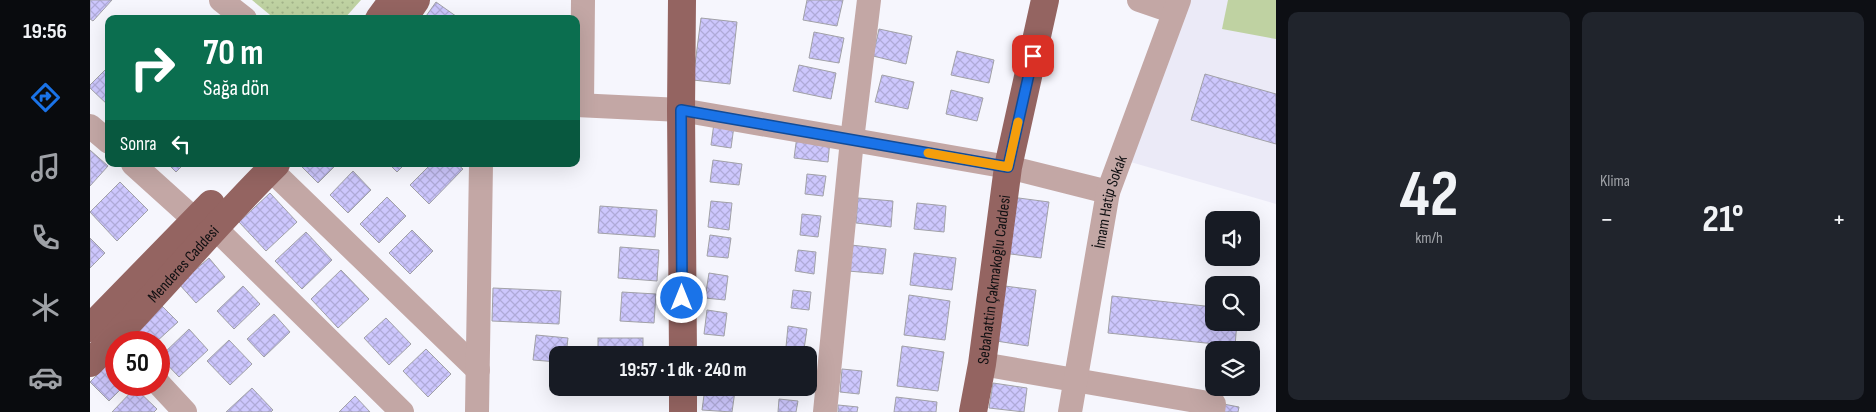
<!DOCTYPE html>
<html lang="tr">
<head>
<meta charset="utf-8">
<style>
	:root { --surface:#171b24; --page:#20242c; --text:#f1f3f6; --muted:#9ea1a6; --accent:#1a73e8 }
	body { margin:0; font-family:"Sofia Sans Condensed",sans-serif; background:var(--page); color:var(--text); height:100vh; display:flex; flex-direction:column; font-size:19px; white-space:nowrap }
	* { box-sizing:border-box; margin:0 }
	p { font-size:16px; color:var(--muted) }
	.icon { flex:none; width:28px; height:28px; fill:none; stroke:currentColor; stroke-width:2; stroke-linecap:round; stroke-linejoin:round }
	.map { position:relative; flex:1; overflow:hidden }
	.details { display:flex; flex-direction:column; gap:12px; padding:12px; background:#0d0f14; width:600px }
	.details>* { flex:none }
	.top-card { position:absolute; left:15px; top:15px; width:475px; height:152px; border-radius:10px; box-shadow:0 5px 20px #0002; background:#0b6e4f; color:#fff; overflow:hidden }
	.controls { position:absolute; left:1115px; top:211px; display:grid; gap:10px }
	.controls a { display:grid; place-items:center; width:55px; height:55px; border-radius:10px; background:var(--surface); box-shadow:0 5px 20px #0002; font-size:25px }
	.speed { position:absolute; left:15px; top:331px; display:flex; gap:10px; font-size:25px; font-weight:700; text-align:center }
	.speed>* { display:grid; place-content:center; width:65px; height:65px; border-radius:50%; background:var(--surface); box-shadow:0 5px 20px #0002; line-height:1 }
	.speed .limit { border:8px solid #d22; background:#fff; color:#111 }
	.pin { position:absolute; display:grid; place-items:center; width:42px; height:42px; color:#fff; margin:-21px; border-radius:10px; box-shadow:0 2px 8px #0006 }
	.me { position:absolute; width:55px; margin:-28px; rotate:0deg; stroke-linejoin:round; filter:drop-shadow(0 0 4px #0008) }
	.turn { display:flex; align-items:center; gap:18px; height:105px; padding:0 15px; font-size:22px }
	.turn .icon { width:65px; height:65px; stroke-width:2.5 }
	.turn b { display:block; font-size:35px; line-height:42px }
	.then { display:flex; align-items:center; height:48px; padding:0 15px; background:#0003; gap:10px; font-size:19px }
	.big { font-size:38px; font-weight:700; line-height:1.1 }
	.details .card { flex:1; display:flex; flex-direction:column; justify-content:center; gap:8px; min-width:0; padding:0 18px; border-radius:10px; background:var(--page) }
	.details .dial { align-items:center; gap:0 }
	.dial b { font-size:65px; line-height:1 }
	.heat { display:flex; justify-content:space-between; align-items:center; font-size:28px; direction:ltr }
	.details .tiles { flex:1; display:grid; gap:12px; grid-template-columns:repeat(2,1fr) }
	.trip { position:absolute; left:459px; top:346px; width:268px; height:50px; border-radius:10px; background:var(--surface); box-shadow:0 5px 20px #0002; font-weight:700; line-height:50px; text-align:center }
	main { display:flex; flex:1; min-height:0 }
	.dock { display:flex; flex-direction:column; width:90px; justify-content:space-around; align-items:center; background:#090b0e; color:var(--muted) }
	.dock .icon { width:35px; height:35px }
	.dock .selected { color:var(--accent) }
	.dock b { font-size:22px; color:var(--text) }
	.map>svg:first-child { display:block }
</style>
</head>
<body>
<main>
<nav class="dock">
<b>19:56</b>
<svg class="icon selected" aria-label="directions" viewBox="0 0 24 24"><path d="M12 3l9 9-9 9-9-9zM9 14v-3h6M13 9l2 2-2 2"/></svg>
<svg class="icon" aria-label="music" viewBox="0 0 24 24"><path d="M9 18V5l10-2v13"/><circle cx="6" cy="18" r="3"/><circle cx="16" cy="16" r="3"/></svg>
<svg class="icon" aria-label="phone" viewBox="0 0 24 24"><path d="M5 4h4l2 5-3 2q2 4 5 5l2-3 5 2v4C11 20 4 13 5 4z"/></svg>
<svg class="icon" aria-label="climate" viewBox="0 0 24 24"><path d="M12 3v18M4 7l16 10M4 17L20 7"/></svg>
<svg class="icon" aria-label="car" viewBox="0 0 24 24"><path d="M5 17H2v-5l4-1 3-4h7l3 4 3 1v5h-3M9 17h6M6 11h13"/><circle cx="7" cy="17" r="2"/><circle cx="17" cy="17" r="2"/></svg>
</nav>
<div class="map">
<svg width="1186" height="412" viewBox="0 0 1186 412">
	<defs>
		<pattern id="park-dots" width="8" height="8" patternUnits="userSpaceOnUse" patternTransform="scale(1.25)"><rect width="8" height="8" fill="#bfd2a2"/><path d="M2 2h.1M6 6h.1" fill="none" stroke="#a3b38a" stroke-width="1.8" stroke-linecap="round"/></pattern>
		<pattern id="building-cross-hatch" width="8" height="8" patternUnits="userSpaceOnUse" patternTransform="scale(1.25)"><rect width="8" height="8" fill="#cdc7fd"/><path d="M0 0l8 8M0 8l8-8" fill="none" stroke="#afaad8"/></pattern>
	</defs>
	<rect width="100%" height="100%" fill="#f6f6fd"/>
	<path fill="#ebeaf7" d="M 1100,0 L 1186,0 L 1186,204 L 1037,161 Z"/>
	<path fill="url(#park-dots)" d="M 162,0 L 271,0 L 254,19 L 185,19 Z"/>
	<path fill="#bfd2a2" d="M 1138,0 L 1186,0 L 1186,39 L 1132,29 Z"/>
	<g fill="url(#building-cross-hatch)" stroke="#a1a1a7">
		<path d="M 0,0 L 22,0 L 3,21 L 0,19 Z"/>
		<path d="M 717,0 L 753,0 L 747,26 L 713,20 Z"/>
		<path d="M 346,2 L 370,19 L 334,19 Z"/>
		<path d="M 611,18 L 647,22 L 640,84 L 603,80 Z"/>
		<path d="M 789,29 L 822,36 L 816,64 L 783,56 Z"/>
		<path d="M 724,32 L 754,38 L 749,63 L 719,58 Z"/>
		<path d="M 867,51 L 904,60 L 899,83 L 861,75 Z"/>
		<path d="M 709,65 L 746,73 L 741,99 L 703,91 Z"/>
		<path d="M 19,66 L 19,106 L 0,88 L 0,85 Z"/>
		<path d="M 1115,74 L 1186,94 L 1186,144 L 1101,120 Z"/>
		<path d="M 792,75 L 824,82 L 818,109 L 785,102 Z"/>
		<path d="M 861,90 L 893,98 L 887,121 L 856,114 Z"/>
		<path d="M 624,123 L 644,126 L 641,148 L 621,145 Z"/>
		<path d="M 707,136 L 740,140 L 738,162 L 704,158 Z"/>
		<path d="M 0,150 L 18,166 L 0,186 Z"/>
		<path d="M 623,160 L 652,164 L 649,185 L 620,182 Z"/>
		<path d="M 78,164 L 94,164 L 86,172 Z"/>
		<path d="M 209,164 L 247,164 L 228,183 Z"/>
		<path d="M 299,164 L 315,164 L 307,172 Z"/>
		<path d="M 341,164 L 367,164 L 373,169 L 339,204 L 320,185 Z"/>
		<path d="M 263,171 L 281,190 L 258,213 L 240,195 Z"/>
		<path d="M 717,174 L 736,176 L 733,196 L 715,194 Z"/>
		<path d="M 30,182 L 58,210 L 27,241 L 0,212 Z"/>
		<path d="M 180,193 L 207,222 L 176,251 L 149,222 Z"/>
		<path d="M 297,197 L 316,216 L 289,243 L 270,224 Z"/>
		<path d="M 921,197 L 959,202 L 951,258 L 913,253 Z"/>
		<path d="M 768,198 L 803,201 L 801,227 L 766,223 Z"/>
		<path d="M 621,201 L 642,203 L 639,230 L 618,227 Z"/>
		<path d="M 827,203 L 856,206 L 854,232 L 824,229 Z"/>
		<path d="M 510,206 L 567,210 L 565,237 L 508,233 Z"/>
		<path d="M 712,214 L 731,216 L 728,237 L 710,235 Z"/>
		<path d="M 322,230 L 343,251 L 320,274 L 299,253 Z"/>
		<path d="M 216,232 L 242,260 L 212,289 L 185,261 Z"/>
		<path d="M 620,235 L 641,238 L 638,258 L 617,256 Z"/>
		<path d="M 0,238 L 15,253 L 0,268 Z"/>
		<path d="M 761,245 L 796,249 L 793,274 L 758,271 Z"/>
		<path d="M 530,247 L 569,250 L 567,281 L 528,278 Z"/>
		<path d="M 708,250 L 726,252 L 724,274 L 705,271 Z"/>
		<path d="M 824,253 L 866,258 L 862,290 L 820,285 Z"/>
		<path d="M 119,258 L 135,277 L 106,303 L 89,284 Z"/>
		<path d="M 251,270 L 279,299 L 248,328 L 221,299 Z"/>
		<path d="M 619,273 L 638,276 L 635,300 L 615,298 Z"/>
		<path d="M 907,285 L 946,290 L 938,346 L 900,340 Z"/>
		<path d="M 153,286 L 170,304 L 144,329 L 127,311 Z"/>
		<path d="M 403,288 L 471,291 L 469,324 L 402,321 Z"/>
		<path d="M 703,290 L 721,292 L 719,310 L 701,308 Z"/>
		<path d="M 532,292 L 566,294 L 564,323 L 530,321 Z"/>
		<path d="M 819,295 L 860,301 L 855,340 L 814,335 Z"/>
		<path d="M 1022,296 L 1124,307 L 1124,322 L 1147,322 L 1145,346 L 1018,333 Z"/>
		<path d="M 71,305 L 88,322 L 66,342 L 56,342 L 44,330 Z"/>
		<path d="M 617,310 L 637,313 L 634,336 L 614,334 Z"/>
		<path d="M 184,314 L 200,332 L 174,357 L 157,339 Z"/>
		<path d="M 296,318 L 321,344 L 299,365 L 274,338 Z"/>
		<path d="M 698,326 L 717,329 L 714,349 L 696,347 Z"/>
		<path d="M 99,329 L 118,350 L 89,377 L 70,357 Z"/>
		<path d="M 446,335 L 478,338 L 476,355 L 468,355 L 468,362 L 443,360 Z"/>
		<rect x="508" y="338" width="45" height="17"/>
		<path d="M 139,340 L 162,364 L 140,385 L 117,361 Z"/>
		<path d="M 812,346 L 854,352 L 848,391 L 807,386 Z"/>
		<path d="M 336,349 L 361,374 L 338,397 L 313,371 Z"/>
		<path d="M 26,356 L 26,385 L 35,385 L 19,401 L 0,382 Z"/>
		<path d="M 752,369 L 772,371 L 769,394 L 750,392 Z"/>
		<path d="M 903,383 L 937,388 L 934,412 L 899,408 Z"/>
		<path d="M 45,388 L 67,409 L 64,412 L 22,412 Z"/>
		<path d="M 162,388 L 183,410 L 181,412 L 136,412 Z"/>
		<path d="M 615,388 L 645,391 L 642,412 L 612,410 Z"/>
		<path d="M 265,396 L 280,412 L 249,412 Z"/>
		<path d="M 806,397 L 847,402 L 846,412 L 804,412 Z"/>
		<path d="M 689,399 L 708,401 L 706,412 L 688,412 Z"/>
		<path d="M 1128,403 L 1149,407 L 1148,412 L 1127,412 Z"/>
		<path d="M 748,405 L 768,407 L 767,412 L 748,412 Z"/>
	</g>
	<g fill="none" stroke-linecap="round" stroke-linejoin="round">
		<g stroke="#c3a7a5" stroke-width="24">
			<path d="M 131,0 L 155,19"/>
			<path d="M 1049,0 L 1084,12"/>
			<path d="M 486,105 L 591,110 L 918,167 L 1018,192"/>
			<path d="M 492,105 L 493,0"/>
			<path d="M 0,126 L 19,142"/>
			<path d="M 43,164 L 105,220 L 124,227 L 312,412"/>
			<path d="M 180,169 L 388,370"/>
			<path d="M 892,364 L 1124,404 L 1123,412"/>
			<path d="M 69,384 L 95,412"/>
			<path d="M 387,412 L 391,164"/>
			<path d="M 735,412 L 762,140 L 779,0"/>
			<path id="s1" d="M 980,412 L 1018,192 L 1089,0"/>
		</g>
		<g stroke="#946461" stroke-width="28">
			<path d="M 592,0 L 591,110 L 593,355"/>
			<path d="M 289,19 L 303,0"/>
			<path d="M 313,19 L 326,0"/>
			<path d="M 0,328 L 121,204"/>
			<path id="s2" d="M 0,363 C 64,299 121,228 186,164"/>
			<path d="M 593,388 L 593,412"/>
			<path id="s3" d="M 883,412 L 892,364 L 918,167 L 955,0"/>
		</g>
	</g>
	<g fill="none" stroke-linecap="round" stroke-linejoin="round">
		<g stroke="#114b97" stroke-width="12">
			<path id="route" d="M 592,298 L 591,110 L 918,167 L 943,56"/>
		</g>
		<use href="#route" stroke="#1a73e8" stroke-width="9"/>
		<path stroke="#f59e0b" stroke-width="9" d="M 838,153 L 918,167 L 928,122"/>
	</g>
	<g text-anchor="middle" stroke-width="4" stroke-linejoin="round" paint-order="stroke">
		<g font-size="16" fill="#101012" stroke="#f6f6fd">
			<text dy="6" stroke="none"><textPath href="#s1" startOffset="214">İmam Hatip Sokak</textPath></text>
			<text dy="6" stroke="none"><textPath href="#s2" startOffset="136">Menderes Caddesi</textPath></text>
			<text dy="6" stroke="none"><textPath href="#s3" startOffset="134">Sebahattin Çakmakoğlu Caddesi</textPath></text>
		</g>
	</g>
</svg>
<div class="controls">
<a><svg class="icon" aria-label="sound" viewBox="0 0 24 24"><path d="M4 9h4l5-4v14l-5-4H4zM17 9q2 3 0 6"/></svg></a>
<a><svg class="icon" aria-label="search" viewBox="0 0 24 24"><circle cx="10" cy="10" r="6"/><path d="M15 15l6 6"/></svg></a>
<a><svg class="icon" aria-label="layers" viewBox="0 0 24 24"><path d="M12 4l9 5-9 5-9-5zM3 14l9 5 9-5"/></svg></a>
</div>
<div class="speed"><div class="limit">50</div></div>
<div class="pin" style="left:943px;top:56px;background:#d93025"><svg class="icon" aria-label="arrive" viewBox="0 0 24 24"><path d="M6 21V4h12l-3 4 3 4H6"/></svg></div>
<svg class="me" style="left:592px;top:298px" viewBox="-20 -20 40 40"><circle r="17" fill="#1a73e8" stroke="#fff" stroke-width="3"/><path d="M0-11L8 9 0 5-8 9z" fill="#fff"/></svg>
<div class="trip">19:57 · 1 dk · 240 m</div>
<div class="top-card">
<div class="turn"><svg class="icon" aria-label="right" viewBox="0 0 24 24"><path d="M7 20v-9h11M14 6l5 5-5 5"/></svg><div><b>70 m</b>Sağa dön</div></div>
<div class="then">Sonra<svg class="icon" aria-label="left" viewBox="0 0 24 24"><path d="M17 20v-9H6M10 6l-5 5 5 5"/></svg></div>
</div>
</div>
<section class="details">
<div class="tiles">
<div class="card dial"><b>42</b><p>km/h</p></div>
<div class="card"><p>Klima</p>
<div class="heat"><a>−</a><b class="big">21°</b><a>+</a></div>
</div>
</div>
</section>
</main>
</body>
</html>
